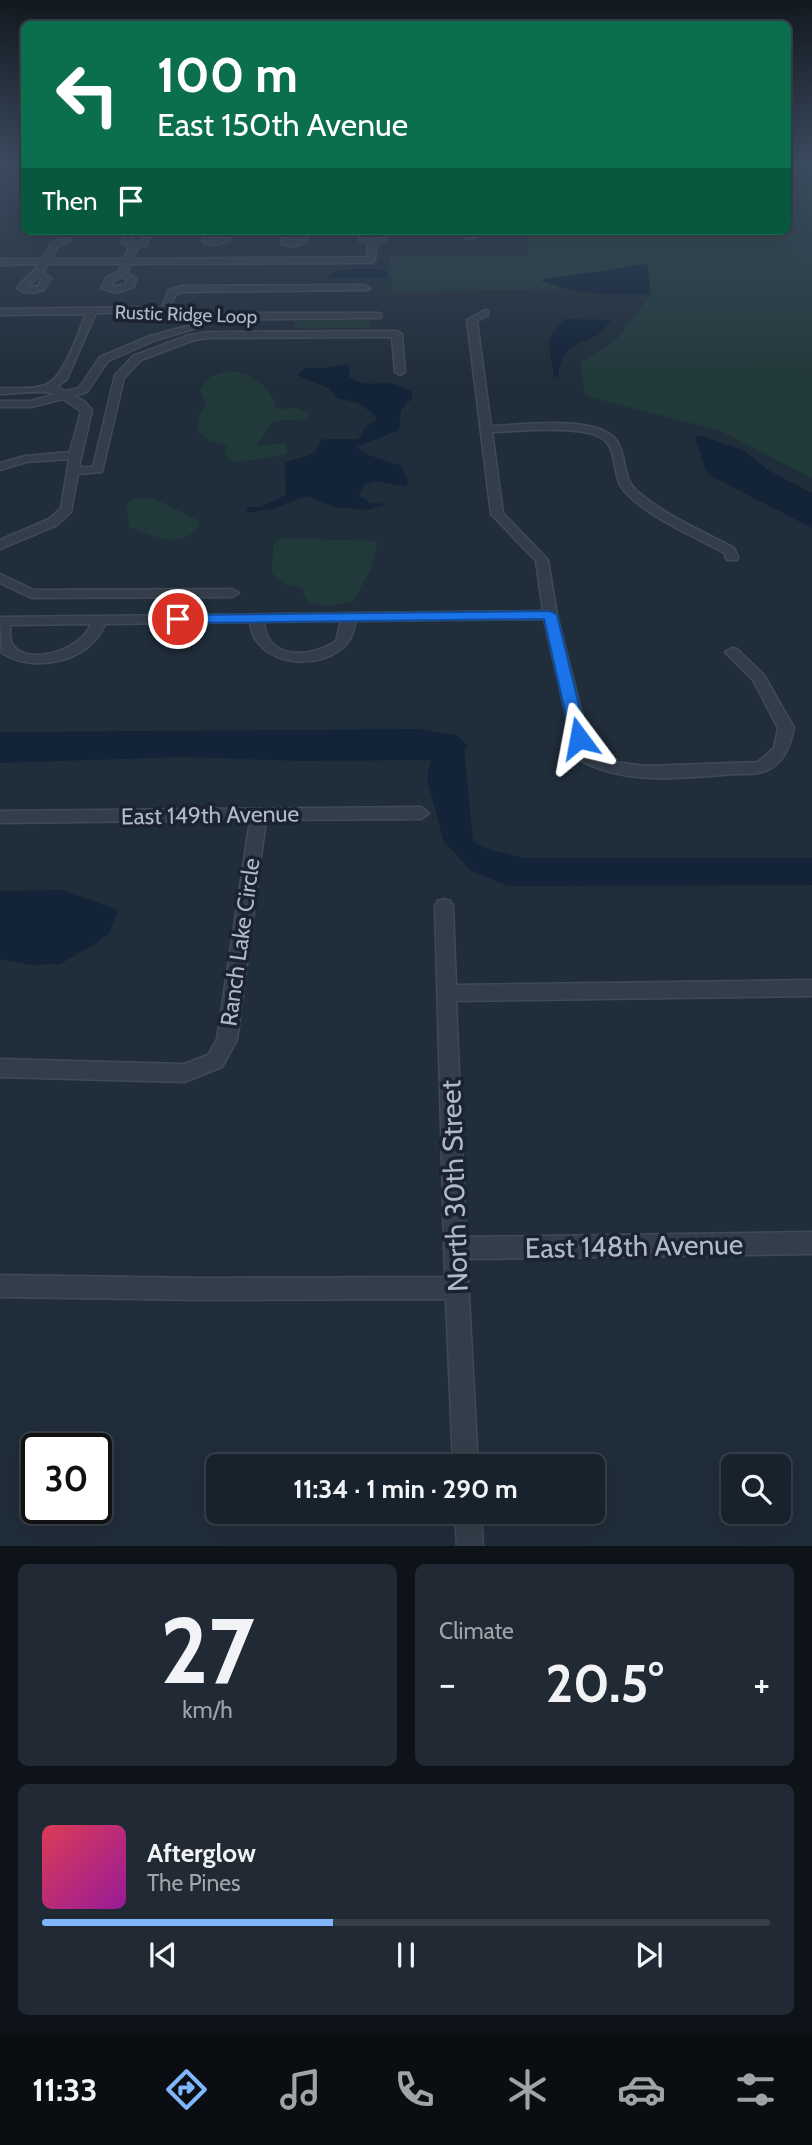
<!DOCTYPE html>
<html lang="en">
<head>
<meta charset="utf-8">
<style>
	:root { --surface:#18222c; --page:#212a34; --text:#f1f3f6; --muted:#9fa4a9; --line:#363f48; --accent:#7fb6fc }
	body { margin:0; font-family:Cabin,sans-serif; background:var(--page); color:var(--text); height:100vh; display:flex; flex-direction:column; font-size:26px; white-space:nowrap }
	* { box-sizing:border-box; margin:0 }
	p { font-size:23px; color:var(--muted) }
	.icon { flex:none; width:38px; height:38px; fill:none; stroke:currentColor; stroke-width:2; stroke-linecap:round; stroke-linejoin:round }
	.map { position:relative; height:1546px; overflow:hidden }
	.drawer { display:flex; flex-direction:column; gap:18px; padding:18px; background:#0d1318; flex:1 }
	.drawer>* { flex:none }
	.banner { position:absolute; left:21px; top:21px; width:770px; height:214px; border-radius:10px; box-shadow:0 7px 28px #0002,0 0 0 2px var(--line); background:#0b6e4f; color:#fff; overflow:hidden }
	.tools { position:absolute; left:721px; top:1454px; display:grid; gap:14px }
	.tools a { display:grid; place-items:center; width:70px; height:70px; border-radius:10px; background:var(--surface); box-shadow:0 7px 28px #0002,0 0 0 2px var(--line); font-size:35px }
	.speed { position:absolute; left:21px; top:1433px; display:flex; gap:14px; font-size:35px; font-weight:700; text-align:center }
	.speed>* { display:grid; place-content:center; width:91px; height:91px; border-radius:50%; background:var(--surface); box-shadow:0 7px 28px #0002,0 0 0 2px var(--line); line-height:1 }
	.speed .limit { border:4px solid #111; border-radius:10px; background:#fff; color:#111 }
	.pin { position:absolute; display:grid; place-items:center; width:60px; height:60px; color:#fff; margin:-30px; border:4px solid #fff; border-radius:50%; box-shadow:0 2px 7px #0007 }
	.me { position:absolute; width:77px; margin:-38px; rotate:347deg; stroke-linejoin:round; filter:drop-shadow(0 0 5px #0008) }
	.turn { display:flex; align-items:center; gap:24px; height:147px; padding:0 21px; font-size:32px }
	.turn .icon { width:91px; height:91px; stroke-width:2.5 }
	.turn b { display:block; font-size:49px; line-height:60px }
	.then { display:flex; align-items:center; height:66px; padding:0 21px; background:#0003; gap:14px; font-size:26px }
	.big { font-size:52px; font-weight:800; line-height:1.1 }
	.drawer .widget { flex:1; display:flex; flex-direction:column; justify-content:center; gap:10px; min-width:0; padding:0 24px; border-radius:10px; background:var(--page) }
	.drawer .dial { align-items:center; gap:0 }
	.dial b { font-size:91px; line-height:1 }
	.song { display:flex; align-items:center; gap:21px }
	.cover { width:84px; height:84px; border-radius:10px; background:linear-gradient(135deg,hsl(350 70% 55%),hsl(300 70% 35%)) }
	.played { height:7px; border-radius:4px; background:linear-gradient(90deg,var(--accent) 40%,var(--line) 40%) }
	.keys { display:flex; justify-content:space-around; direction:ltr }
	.heat { display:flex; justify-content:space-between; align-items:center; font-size:38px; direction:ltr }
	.drawer .tiles { flex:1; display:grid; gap:18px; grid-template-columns:1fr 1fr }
	.widget:last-child { grid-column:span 2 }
	.trip { position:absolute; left:206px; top:1454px; width:399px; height:70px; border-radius:10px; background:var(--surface); box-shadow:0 7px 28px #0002,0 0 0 2px var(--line); font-weight:800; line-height:70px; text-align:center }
	.tabs { display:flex; height:112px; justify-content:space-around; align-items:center; background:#0a0e12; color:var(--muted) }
	.tabs .icon { width:49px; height:49px }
	.tabs .active { color:var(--accent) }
	.tabs b { font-size:32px; color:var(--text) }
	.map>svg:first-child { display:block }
</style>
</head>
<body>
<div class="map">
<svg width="812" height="1547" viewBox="0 0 812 1547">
	<rect width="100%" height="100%" fill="#202d3a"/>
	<g fill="#22393b">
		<path d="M 788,162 L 812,162 L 812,478 L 718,430 L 585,396 L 580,363 L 617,339 L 650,295 L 647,265 L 541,280 L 563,289 L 392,292 L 390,257 L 530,255 L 524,231 L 788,231 Z"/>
		<path d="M 360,320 L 370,320 L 370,328 L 294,328 L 295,321 Z"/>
		<path d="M 225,371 C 250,371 271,384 276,409 L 298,408 L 309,413 L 309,419 L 273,421 L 257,446 L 286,443 L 287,453 C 271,460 252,459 235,462 L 224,454 L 227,446 L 209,441 L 197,430 L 199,416 L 206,405 L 200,389 L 210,377 Z"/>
		<path d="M 153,498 L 197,520 L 200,524 C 183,552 153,536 129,527 L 126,506 L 132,499 Z"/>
		<path d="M 280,538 L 378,541 L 371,569 L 353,601 C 338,605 303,613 303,588 L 287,585 L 272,573 L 273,546 Z"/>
	</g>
	<g fill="#142438">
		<path d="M 647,264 L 651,294 C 611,295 577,295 540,280 Z"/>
		<path d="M 376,269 L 387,270 L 387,278 L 326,278 C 337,266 361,269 376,269 Z"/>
		<path d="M 564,319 L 610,320 C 598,348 563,332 558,377 L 554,377 L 548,340 Z"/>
		<path d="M 345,364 L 350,366 L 349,377 C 371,392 385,374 412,392 L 412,398 L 401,410 L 399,430 L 357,447 L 365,454 L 402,466 L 408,483 L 406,487 L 377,481 L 365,484 L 359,496 L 371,503 L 388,504 L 367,510 L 357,509 L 335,507 L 307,496 L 272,509 L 247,513 L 246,507 L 260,507 L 286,495 L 285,463 C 301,455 315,460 320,441 L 325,439 L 358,439 L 367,425 L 376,421 L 375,415 L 358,403 L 337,398 L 330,389 L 297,375 L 306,368 L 326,368 Z"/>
		<path d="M 699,435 L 745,451 L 768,470 L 812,493 L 812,528 L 711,476 L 706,471 L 696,441 L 695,437 Z"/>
		<path d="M 419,729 L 457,735 L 468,746 L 464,749 L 473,842 L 491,850 L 524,858 L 812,858 L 812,885 L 508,886 L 471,871 L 443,840 L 427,778 L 431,760 L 302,761 L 181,757 L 0,763 L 0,732 Z"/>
		<path d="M 63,890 L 118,910 L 110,932 L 97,943 L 60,964 L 30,965 L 0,959 L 0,891 Z"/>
	</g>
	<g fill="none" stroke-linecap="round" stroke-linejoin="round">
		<g stroke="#404a57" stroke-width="3">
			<g id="minor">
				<path d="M 66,231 L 74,231 L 71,240 L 57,247 L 51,259 L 124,259 L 129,247 L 122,243 L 126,231 L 134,231 L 131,242 L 140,241 L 144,231 L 152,231 L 147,245 L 138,248 L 133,259 L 367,257 L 368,244 L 360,241 L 360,231 L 368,231 L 368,240 L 377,239 L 378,231 L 386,231 L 385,241 L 376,245 L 375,260 L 371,263 L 131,264 L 127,273 L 136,278 L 134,287 L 116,293 L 101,288 L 107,277 L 118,272 L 122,264 L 48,264 L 43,273 L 51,278 L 44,290 C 34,293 26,295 17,288 C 24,278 33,274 39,264 L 0,265 L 0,259 L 42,259 L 51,243 L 63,238 ZM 38,277 L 42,279 L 38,286 L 27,287 ZM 122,277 L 127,279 L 125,285 L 111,286 L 114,281 Z"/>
				<path d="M 204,231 L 212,231 L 210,239 L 222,237 L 224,231 L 232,231 L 229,241 L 214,245 L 203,242 Z"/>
				<path d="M 282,231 L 290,231 L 288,240 L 299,240 L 301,231 L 309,231 L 307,242 L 293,247 L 281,244 Z"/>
				<path d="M 461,231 L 470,231 L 475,237 L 468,239 Z"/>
				<path d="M 365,285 L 370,288 L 368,290 L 183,292 L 176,294 L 166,313 L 378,313 L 381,314 L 381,318 L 174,320 L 140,313 L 96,313 L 67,379 L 57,387 L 66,391 L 79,388 L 100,357 L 150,336 L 195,324 L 200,327 L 156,340 L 108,361 L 87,392 L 74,396 L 84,401 L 92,410 L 79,467 L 93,467 L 115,375 L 133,356 L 189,335 L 209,332 L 397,331 L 402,334 L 405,372 L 400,375 L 395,372 L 392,337 L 209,338 L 194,340 L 141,360 L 124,378 L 102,472 L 78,474 L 71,512 L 57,525 L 0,549 L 0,540 L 49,519 L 61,508 L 69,459 L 26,462 L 0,470 L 0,463 L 25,456 L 70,452 L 81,411 L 63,399 L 31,407 L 0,407 L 0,401 L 31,401 L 55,394 C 44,389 14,394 0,394 L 0,388 C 14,388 31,390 45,385 C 64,378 78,333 86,314 L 0,315 L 0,309 L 140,307 L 157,311 L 162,307 L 169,290 L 182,286 Z"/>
				<path d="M 485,310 L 488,311 L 488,315 L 477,321 L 491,426 C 521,425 598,414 617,441 C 627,456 622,477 636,490 C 664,515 702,531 734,548 L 738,557 L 737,560 L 727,560 L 724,553 C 692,535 653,520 627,494 C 612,480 618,460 608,444 C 594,422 516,432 492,432 L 503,513 L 548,560 L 557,615 L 592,753 L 606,761 L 645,766 L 758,762 L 774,748 L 778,728 L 753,680 L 725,652 L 732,648 L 737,649 L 764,675 L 794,728 C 790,746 784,764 765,771 C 756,775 743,774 733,774 C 684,778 627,785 583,762 L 571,738 L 544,619 L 355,621 C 353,674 255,676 250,622 L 105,624 C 90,662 35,674 2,653 L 0,617 L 543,611 L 536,561 L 491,514 L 467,320 ZM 341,621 L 336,641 C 311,658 267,661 264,622 ZM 91,624 C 77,659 0,671 11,625 Z"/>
				<path d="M 0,574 L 34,590 L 232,589 L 239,593 L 232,597 L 32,598 L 0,583 Z"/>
				<path d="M 421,807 L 429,813 L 421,819 L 266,820 L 237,1040 L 222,1067 L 184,1082 L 0,1077 L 0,1059 L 184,1064 L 208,1055 L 217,1039 L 250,820 L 0,823 L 0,811 Z"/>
				<path d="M 444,899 L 450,901 L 453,906 L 456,985 L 812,980 L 812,996 L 456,1001 L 466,1237 L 812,1232 L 812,1254 L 467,1259 L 478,1466 L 453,1466 L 446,1299 L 205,1300 L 0,1297 L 0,1275 L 205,1278 L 445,1277 L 435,906 L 438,901 Z"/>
				<path d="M 455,1512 L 481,1512 L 483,1547 L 457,1547 Z"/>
			</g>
		</g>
		<use href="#minor" fill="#343e4a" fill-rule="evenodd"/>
	</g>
	<linearGradient id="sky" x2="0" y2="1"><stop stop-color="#121920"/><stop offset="0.43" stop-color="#3c4c60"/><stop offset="1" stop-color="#3c4c60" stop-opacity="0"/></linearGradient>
	<rect width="812" height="379" fill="url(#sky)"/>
	<path fill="#1a73e8" stroke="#114b97" stroke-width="2" d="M 550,611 L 557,615 L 587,738 L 579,743 L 571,738 L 544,619 L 178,623 L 171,619 L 178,615 Z"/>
	<g text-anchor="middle" stroke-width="7" stroke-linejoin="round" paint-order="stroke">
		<g font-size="19" fill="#afb9c7" stroke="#1a232f">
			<text transform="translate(186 314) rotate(2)" y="7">Rustic Ridge Loop</text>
		</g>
		<g font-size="23" fill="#afb9c7" stroke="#1a232f">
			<text transform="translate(210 815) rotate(-1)" y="8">East 149th Avenue</text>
			<text transform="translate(240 942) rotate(-82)" y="8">Ranch Lake Circle</text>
		</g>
		<g font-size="28" fill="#afb9c7" stroke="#1a232f">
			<text transform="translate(454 1186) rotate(-92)" y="10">North 30th Street</text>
			<text transform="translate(634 1246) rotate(-1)" y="10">East 148th Avenue</text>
		</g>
	</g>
</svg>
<div class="tools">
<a><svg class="icon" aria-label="search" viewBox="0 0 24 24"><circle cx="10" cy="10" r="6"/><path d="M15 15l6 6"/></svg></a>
</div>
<div class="speed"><div class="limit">30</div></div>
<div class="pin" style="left:178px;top:619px;background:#d93025"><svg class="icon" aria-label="arrive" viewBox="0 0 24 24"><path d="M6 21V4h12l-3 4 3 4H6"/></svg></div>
<svg class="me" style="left:579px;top:738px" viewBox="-20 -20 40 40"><path d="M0-17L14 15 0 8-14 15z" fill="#1a73e8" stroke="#fff" stroke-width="4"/></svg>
<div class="trip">11:34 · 1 min · 290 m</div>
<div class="banner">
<div class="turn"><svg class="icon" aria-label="left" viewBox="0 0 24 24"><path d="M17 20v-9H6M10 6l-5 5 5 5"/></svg><div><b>100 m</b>East 150th Avenue</div></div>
<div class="then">Then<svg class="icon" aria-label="arrive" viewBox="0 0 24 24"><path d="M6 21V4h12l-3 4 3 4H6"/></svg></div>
</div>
</div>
<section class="drawer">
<div class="tiles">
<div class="widget dial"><b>27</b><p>km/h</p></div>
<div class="widget"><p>Climate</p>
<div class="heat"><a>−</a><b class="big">20.5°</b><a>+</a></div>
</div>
<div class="widget">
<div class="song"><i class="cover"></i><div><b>Afterglow</b><p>The Pines</p></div></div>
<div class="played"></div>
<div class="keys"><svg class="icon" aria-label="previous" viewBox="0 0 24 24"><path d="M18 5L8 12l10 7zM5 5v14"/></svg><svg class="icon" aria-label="pause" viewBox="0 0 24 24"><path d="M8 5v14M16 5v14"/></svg><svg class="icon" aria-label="next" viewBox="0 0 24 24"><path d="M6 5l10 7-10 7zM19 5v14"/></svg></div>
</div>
</div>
</section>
<nav class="tabs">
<b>11:33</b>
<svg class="icon active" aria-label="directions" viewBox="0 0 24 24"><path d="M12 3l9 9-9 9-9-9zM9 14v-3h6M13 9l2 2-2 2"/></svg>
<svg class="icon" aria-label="music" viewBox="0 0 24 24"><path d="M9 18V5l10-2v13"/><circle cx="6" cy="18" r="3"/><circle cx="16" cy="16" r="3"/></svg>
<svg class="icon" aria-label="phone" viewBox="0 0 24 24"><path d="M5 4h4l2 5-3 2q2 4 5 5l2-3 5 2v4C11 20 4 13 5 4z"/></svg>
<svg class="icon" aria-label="climate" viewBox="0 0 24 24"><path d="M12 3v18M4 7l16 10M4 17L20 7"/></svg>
<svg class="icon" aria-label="car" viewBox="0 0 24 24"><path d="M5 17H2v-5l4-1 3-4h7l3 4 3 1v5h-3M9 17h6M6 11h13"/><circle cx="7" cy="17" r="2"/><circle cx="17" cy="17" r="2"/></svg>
<svg class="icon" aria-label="filters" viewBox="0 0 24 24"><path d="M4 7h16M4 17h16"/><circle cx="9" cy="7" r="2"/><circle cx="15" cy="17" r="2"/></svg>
</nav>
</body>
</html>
